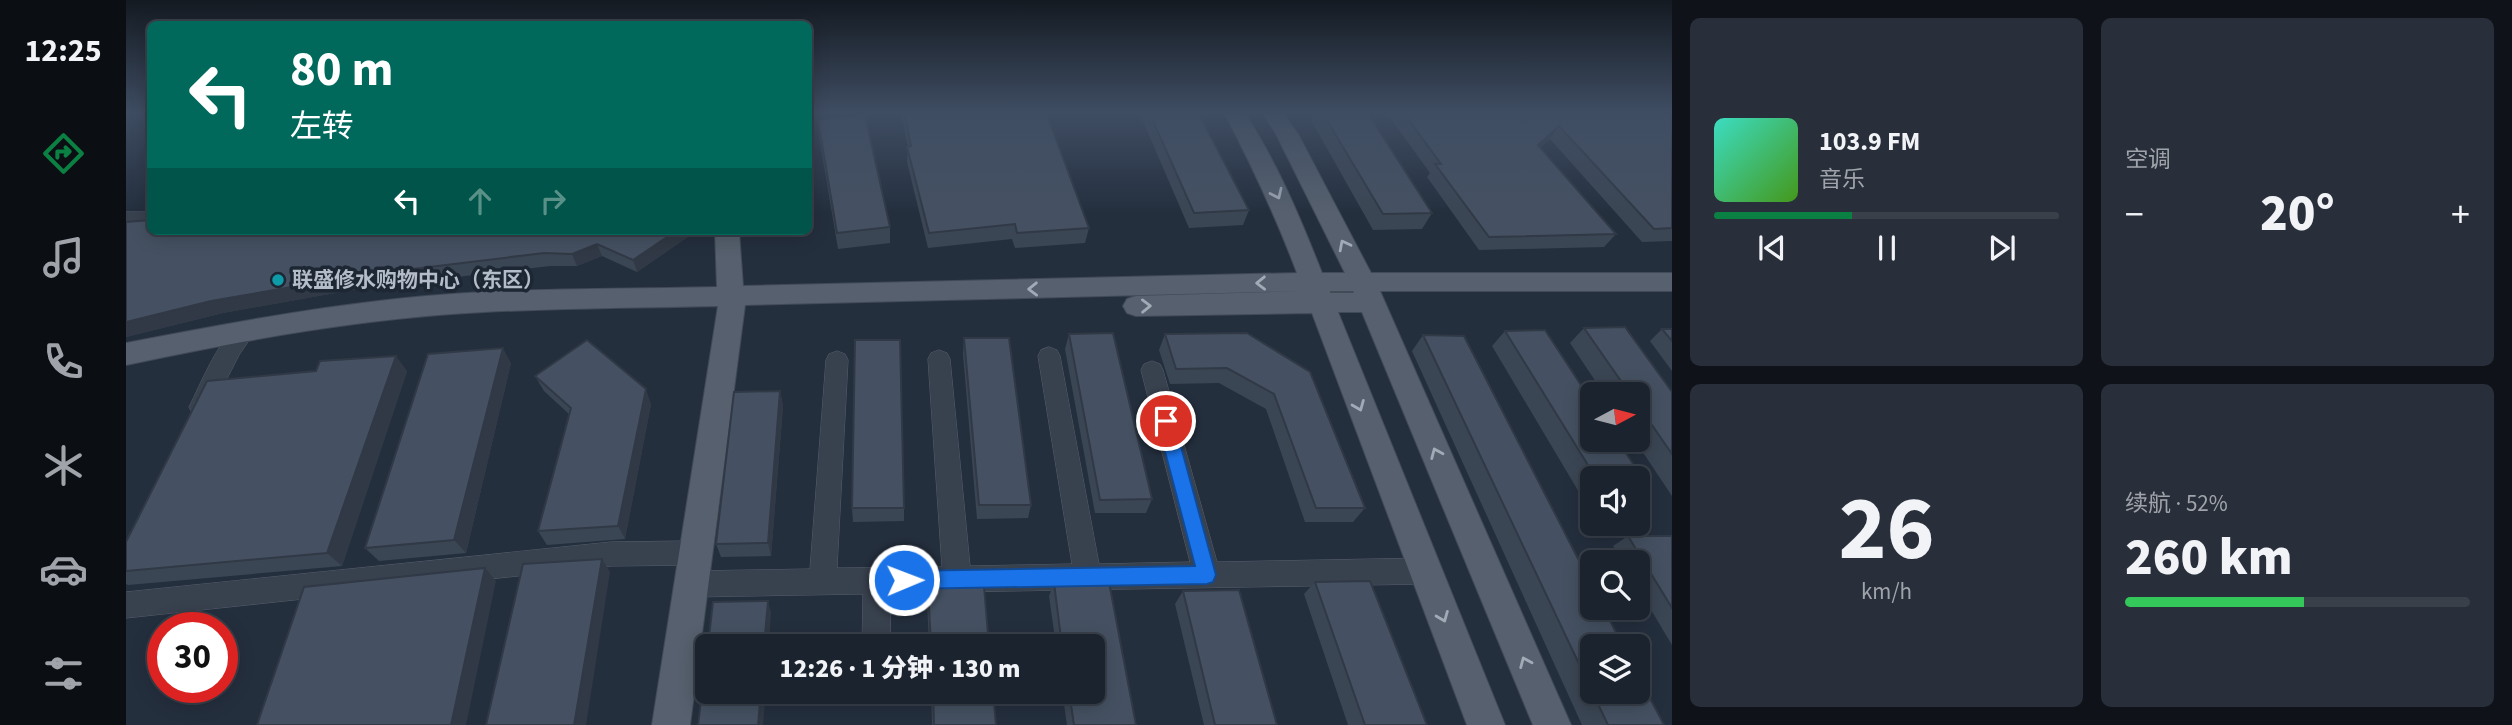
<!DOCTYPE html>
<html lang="zh">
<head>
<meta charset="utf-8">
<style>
	:root { --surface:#1b232e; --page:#282f3a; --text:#f1f3f6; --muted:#a0a4aa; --line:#39404a; --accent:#0b8043 }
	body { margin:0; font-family:"Source Sans 3","Noto Sans SC",sans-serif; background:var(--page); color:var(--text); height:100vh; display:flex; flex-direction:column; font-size:26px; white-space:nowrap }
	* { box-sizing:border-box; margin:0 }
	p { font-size:23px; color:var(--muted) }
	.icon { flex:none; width:38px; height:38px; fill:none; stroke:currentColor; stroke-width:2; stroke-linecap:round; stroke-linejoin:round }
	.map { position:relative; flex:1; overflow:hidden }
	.side { display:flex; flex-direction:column; gap:18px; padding:18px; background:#0f1319; width:840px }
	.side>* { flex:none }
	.guide { position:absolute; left:21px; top:21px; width:665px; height:214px; border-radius:10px; box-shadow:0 4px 18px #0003,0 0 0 2px var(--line); background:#00695c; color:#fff; overflow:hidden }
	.needle { width:46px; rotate:83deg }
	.fabs { position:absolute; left:1454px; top:382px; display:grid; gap:14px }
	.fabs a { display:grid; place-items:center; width:70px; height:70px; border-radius:10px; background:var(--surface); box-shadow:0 4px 18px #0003,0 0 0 2px var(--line); font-size:35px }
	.speed { position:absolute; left:21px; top:612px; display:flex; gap:14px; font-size:35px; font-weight:700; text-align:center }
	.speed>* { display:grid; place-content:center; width:91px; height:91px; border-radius:50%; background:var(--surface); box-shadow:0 4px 18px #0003,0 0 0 2px var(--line); line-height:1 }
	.speed .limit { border:10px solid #d22; background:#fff; color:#111 }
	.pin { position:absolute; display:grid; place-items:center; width:60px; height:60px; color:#fff; margin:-30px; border:4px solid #fff; border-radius:50%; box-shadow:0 2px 7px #0007 }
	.me { position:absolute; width:77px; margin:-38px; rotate:89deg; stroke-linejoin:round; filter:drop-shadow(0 0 5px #0008) }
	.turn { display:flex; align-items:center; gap:24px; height:147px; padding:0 28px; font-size:32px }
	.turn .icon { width:91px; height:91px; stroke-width:2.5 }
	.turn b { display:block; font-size:49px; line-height:60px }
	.lanes { display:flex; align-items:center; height:66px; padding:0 28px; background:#0003; justify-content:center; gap:35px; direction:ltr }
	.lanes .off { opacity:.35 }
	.big { font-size:52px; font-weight:800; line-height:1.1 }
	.side .tile { flex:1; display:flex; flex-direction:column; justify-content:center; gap:10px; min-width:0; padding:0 24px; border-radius:10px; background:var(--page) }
	.side .dial { align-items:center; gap:0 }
	.dial b { font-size:91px; line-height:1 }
	.song { display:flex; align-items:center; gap:21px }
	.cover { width:84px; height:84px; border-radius:10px; background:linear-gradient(135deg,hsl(170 70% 55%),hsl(100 70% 35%)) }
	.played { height:7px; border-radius:4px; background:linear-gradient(90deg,var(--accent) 40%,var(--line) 40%) }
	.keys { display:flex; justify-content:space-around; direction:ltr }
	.heat { display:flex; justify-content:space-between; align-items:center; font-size:38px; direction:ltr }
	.charge { height:10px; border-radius:5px; background:linear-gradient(90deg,#34c759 52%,var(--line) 0) }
	.side .tiles { flex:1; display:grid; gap:18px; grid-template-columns:repeat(2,1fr) }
	.trip { position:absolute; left:569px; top:634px; width:410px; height:70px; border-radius:10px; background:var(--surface); box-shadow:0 4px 18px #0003,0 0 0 2px var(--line); font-weight:800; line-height:70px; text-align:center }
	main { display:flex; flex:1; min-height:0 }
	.dock { display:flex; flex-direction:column; width:126px; justify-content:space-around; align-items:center; background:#0b0e12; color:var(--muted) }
	.dock .icon { width:49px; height:49px }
	.dock .on { color:var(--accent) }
	.dock b { font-size:32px; color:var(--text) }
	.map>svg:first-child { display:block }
</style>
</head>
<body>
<main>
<nav class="dock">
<b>12:25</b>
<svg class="icon on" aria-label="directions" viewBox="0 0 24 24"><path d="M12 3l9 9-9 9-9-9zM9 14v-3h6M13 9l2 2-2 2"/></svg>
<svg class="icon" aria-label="music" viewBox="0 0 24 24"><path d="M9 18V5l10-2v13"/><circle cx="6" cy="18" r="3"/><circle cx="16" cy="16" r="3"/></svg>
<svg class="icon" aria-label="phone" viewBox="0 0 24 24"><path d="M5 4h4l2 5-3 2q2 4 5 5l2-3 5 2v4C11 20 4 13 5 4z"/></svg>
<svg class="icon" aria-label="climate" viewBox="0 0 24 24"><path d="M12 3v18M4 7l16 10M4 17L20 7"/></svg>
<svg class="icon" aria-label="car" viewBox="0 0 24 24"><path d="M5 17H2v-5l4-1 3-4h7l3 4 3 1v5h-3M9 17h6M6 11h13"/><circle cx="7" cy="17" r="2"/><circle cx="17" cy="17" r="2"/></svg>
<svg class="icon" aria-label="filters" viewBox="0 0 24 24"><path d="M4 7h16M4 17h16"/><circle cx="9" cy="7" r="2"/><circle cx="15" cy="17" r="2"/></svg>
</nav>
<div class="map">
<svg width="1546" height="725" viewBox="0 0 1546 725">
	<rect width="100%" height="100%" fill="#242f3e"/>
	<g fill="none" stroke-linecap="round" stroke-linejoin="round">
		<g stroke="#565f6c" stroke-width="1">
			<g id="minor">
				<path d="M 0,212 L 24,212 L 24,224 L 0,226 Z"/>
				<path d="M 119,322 L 127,324 L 130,330 L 113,355 L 83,414 L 75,417 L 67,414 L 63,407 C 74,386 96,329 119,322 Z"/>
				<path d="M 923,347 L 931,350 L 934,356 L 973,564 L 1064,562 L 1015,370 L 1018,364 L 1026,361 L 1034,364 L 1037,370 L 1091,562 L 1299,558 L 1309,562 L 1313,571 L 1309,580 L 1299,584 L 765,593 L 764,646 L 736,646 L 737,594 L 566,597 L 556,593 L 552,584 L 556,575 L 566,571 L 684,569 L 700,360 L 703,354 L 711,351 L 719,354 L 722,360 L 711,568 L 816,567 L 802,359 L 805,353 L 813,350 L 821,353 L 824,359 L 844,566 L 946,564 L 912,356 L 915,350 Z"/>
				<path d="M 570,541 L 580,544 L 583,553 L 580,562 L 570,565 L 485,566 L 0,618 L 0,592 L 485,542 Z"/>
			</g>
		</g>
		<g stroke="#414a57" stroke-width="2">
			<path id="major" d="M 1098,112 L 1118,112 C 1151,162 1174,217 1196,273 L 1219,273 L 1150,134 L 1136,112 L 1156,112 L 1172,134 L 1245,273 L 1546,273 L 1546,291 L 1254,291 L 1445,725 L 1407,725 L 1236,312 L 1212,312 L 1379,725 L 1341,725 L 1186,313 L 1010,316 L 1001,313 L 997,306 L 1001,299 L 1010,296 L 1178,291 L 619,305 L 564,725 L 526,725 L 592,306 C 514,308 436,308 358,312 C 237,318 118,340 0,365 L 0,343 C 118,320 237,298 358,292 C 435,288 514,289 591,287 L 589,231 L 613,231 L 617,286 L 1171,273 C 1150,217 1125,164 1098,112 ZM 1204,291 L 1227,291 L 1228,293 L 1204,293 Z"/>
		</g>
		<use href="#minor" fill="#38414e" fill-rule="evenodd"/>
		<use href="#major" fill="#56606e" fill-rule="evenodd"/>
	</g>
	<g fill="#3b4654">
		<path d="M 775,112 L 923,112 L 922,117 L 963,228 L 959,243 L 889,248 L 886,239 L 802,248 L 781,162 L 782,147 Z"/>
		<path d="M 1011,112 L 1072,112 L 1123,210 L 1117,225 L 1063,228 L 1013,112 Z"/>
		<path d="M 1188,112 L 1241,112 L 1306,213 L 1296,229 L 1247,230 L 1185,120 Z"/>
		<path d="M 1260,112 L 1539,112 L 1546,119 L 1546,241 L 1516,242 L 1424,139 L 1414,148 L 1490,234 L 1478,247 L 1353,250 L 1301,177 L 1304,173 Z"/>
		<path d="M 692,120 L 764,227 L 764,243 L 712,249 L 693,136 Z"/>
		<path d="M 0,222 L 24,231 L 566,231 L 566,234 L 511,272 L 476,256 L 451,266 L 424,266 L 237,288 L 97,313 L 0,337 Z"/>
		<path d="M 1458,328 L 1546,392 L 1546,496 L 1508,439 L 1512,439 L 1512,394 L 1478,394 L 1444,343 Z"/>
		<path d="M 1536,329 L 1546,329 L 1546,371 L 1524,341 Z"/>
		<path d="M 1379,331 L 1524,490 L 1512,498 L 1512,478 L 1466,478 L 1466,504 L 1460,504 L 1366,346 Z"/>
		<path d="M 1121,333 L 1239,508 L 1227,522 L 1179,522 L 1140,409 L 1093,383 L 1044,384 L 1033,350 L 1039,334 Z"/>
		<path d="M 943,334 L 1026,499 L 1020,513 L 969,513 L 939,349 Z"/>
		<path d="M 1297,335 L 1538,725 L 1456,725 L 1286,351 Z"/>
		<path d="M 838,338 L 905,505 L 902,518 L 851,519 L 837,354 Z"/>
		<path d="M 385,363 L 340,553 L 253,561 L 239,548 Z"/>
		<path d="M 190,371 L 281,371 L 216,566 L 2,585 L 0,584 L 0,542 Z"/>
		<path d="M 409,376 L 525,404 L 499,539 L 421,545 L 412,531 L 443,414 L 418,391 Z"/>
		<path d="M 654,391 L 657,406 L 645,556 L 595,557 L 590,544 Z"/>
		<path d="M 726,508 L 778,508 L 778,521 L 727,522 Z"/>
		<path d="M 1502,536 L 1546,536 L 1546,645 L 1512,588 L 1512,562 L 1496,562 L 1487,546 Z"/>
		<path d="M 983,582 L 1010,725 L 941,725 L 936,691 L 966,691 L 966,646 L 930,646 L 923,596 L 928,583 Z"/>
		<path d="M 1189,582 L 1301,725 L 1222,725 L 1178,594 Z"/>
		<path d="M 802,587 L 863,646 L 803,646 L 801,599 Z"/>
		<path d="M 1057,591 L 1151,725 L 1078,725 L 1049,604 Z"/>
		<path d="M 805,691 L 867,691 L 870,725 L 806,725 Z"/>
	</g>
	<g fill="#303945">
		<path d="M 1433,126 L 1424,139 L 1402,158 L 1412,145 Z"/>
		<path d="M 550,231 L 566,231 L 566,234 L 511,272 L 507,260 Z"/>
		<path d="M 471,244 L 476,256 L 451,266 L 446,254 Z"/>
		<path d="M 229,276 L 237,288 L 97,313 L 0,337 L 0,322 L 85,301 Z"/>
		<path d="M 377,348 L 385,363 L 340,553 L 328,540 Z"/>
		<path d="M 270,356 L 281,371 L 216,566 L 201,553 Z"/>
		<path d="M 520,389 L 525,404 L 499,539 L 492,526 Z"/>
		<path d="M 654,391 L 657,406 L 645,556 L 642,543 Z"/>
		<path d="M 476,559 L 484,572 L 460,725 L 448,725 Z"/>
		<path d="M 359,568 L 370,581 L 340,725 L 325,725 Z"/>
		<path d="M 642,601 L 645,613 L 643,646 L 638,646 Z"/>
		<path d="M 635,691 L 640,691 L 637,725 L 632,725 Z"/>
	</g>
	<g fill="#455162" stroke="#303945" stroke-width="2">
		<path d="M 778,112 L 920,112 L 963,228 L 891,233 L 889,224 L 803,233 L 781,147 L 785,146 Z"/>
		<path d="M 1023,112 L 1072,112 L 1123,210 L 1068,213 Z"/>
		<path d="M 1196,112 L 1241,112 L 1306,213 L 1257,214 Z"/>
		<path d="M 1277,112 L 1539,112 L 1546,119 L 1546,228 L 1528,229 L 1433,126 L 1412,145 L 1490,234 L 1363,237 L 1309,164 L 1315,164 Z"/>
		<path d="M 739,115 L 764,227 L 711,233 L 692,120 Z"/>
		<path d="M 24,220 L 24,231 L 550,231 L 507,260 L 471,244 L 446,254 L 418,253 L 229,276 L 85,301 L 0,322 L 0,222 Z"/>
		<path d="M 1499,327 L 1546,392 L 1546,454 L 1512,405 L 1512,394 L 1504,394 L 1458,328 Z"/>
		<path d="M 1536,329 L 1546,329 L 1546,341 Z"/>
		<path d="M 1419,330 L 1466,402 L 1466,439 L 1491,439 L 1524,490 L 1512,490 L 1512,478 L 1470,478 L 1379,331 Z"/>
		<path d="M 987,333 L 1026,499 L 974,500 L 943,334 Z"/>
		<path d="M 1121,333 L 1184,372 L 1239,508 L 1190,508 L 1148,394 L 1101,368 L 1050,369 L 1039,334 Z"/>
		<path d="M 1297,335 L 1338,336 L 1466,586 L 1466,607 L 1477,607 L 1497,646 L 1466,646 L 1466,691 L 1512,691 L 1512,675 L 1538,725 L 1482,725 Z"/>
		<path d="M 838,338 L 883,338 L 905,505 L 853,505 Z"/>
		<path d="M 461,340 L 520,389 L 492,526 L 412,531 L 445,408 L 409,376 Z"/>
		<path d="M 729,340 L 774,340 L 778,508 L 726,508 Z"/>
		<path d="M 377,348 L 328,540 L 239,548 L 302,354 Z"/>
		<path d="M 270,356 L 201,553 L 0,571 L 0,542 L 81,381 L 190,371 L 194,361 Z"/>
		<path d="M 654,391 L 642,543 L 590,544 L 608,392 Z"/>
		<path d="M 1502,536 L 1546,536 L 1546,608 Z"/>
		<path d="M 476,559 L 448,725 L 360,725 L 397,564 Z"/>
		<path d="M 359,568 L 325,725 L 131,725 L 178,587 Z"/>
		<path d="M 1244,581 L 1301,725 L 1239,725 L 1189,582 Z"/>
		<path d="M 983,582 L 1010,725 L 948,725 L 943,691 L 966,691 L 966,646 L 936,646 L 928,583 Z"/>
		<path d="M 858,586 L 863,646 L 805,646 L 802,587 Z"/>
		<path d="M 1113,590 L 1151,725 L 1089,725 L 1057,591 Z"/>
		<path d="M 642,601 L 638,646 L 582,646 L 587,602 Z"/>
		<path d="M 581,653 L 581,691 L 635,691 L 632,725 L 572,725 Z"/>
		<path d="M 807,691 L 867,691 L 870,725 L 808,725 Z"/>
	</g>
	<defs><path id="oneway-chevron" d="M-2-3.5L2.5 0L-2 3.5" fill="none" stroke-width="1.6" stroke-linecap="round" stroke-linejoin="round" transform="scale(1.75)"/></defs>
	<g stroke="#a1aab7">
		<use href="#oneway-chevron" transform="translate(1151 194) rotate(65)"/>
		<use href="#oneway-chevron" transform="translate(1218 245) rotate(-117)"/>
		<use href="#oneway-chevron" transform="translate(1135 283) rotate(179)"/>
		<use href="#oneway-chevron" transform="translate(907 289) rotate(179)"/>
		<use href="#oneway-chevron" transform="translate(1020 306) rotate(-1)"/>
		<use href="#oneway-chevron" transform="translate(1233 406) rotate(68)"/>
		<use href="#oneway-chevron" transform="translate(1310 453) rotate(-113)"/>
		<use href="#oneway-chevron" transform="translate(1317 617) rotate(68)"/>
		<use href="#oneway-chevron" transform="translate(1399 662) rotate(-113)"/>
	</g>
	<linearGradient id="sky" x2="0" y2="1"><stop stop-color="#141a22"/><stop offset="0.53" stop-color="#3f4d63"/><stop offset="1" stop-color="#3f4d63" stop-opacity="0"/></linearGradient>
	<rect width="1546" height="213" fill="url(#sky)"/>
	<path fill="#1a73e8" stroke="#114b97" stroke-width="2" d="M 1040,414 L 1046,417 L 1048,421 L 1090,575 L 1087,582 L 1081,584 L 778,589 L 771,587 L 768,580 L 771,574 L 778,571 L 1069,566 L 1031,421 L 1034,417 Z"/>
	<circle fill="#0f9aa8" stroke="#1d2633" stroke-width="2.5" cx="152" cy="280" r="7"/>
	<g text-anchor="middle" stroke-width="7" stroke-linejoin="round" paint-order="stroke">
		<g font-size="21" font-weight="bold" fill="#b4bcc9" stroke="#1d2633" text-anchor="start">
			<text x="166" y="287">联盛修水购物中心（东区）</text>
		</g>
	</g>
</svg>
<div class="fabs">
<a><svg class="needle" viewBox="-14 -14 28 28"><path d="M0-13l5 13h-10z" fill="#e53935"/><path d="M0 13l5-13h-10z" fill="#a0a4aa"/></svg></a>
<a><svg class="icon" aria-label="sound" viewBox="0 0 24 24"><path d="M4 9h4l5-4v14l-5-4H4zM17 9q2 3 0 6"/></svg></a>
<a><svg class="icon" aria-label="search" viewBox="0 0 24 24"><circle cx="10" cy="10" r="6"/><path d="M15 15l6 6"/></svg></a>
<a><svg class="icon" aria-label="layers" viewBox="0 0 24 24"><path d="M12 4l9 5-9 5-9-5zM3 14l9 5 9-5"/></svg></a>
</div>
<div class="speed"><div class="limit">30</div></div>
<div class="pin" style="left:1040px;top:421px;background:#d93025"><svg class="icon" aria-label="arrive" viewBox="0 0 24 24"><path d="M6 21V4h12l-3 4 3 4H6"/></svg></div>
<svg class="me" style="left:778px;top:580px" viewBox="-20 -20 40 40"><circle r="17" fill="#1a73e8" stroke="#fff" stroke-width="3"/><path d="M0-11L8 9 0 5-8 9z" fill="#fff"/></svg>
<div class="trip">12:26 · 1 分钟 · 130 m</div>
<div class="guide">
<div class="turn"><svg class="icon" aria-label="left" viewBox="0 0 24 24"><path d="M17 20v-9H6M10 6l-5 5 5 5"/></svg><div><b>80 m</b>左转</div></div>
<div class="lanes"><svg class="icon" aria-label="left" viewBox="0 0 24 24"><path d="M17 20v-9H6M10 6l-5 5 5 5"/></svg><svg class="icon off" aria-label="ahead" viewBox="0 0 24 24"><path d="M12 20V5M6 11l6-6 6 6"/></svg><svg class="icon off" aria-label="right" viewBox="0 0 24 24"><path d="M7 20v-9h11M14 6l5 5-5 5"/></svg></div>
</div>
</div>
<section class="side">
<div class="tiles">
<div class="tile">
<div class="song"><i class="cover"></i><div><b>103.9 FM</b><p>音乐</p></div></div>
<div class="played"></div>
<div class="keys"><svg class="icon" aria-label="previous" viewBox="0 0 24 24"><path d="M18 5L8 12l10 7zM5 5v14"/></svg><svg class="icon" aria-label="pause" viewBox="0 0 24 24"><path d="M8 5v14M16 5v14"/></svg><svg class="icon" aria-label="next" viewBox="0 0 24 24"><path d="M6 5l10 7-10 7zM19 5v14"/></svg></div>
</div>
<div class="tile"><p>空调</p>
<div class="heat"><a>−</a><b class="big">20°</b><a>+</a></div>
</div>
<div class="tile dial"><b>26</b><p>km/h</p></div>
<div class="tile"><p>续航 · 52%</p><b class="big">260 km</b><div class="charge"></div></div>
</div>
</section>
</main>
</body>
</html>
